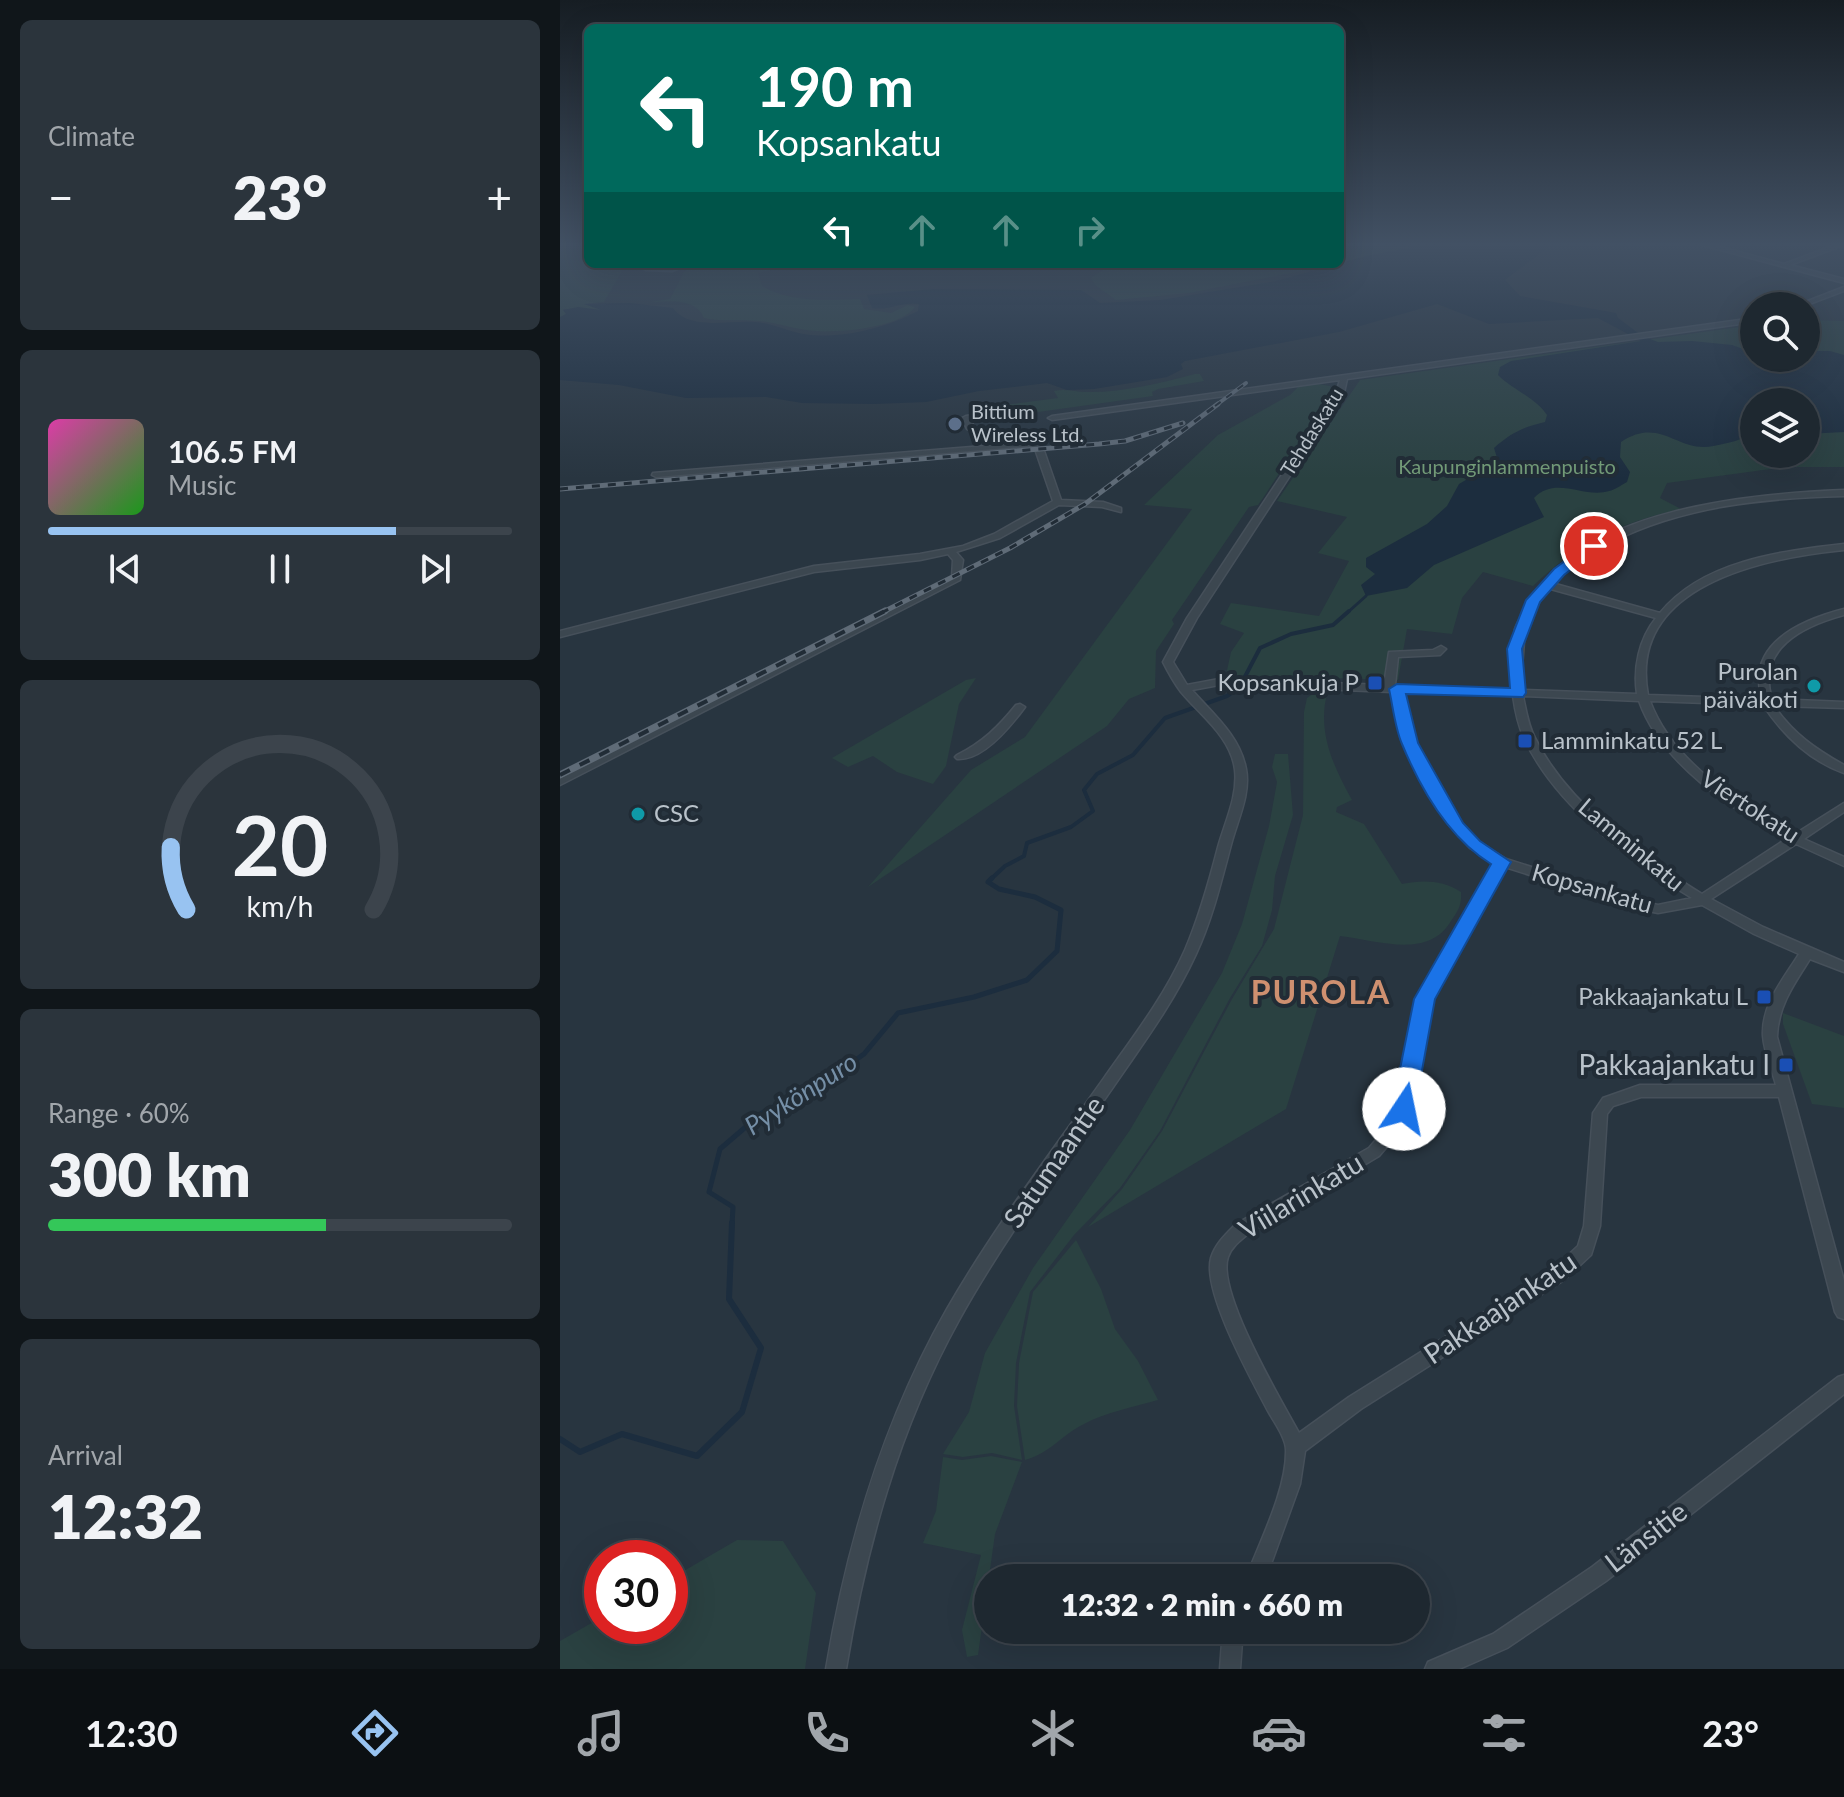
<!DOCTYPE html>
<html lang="en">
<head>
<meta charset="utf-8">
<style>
	:root { --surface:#1e2830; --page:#2b343c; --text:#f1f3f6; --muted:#a1a6ab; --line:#3c444c; --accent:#98c3f1 }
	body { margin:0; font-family:Lato,sans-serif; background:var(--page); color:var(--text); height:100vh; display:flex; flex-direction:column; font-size:30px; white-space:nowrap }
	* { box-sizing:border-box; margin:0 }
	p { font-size:26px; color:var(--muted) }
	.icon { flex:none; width:44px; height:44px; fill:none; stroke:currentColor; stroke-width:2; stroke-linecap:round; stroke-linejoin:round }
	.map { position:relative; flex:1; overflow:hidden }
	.details { display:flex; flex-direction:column; gap:20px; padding:20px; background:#10161a; width:560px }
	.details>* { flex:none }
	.banner { position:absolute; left:24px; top:24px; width:760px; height:244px; border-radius:12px; box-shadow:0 8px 32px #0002,0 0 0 2px var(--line); background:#00695c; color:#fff; overflow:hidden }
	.tools { position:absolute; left:1180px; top:292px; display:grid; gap:16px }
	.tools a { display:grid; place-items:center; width:80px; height:80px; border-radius:50%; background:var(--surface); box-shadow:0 8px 32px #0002,0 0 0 2px var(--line); font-size:40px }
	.speed { position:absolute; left:24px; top:1540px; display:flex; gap:16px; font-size:40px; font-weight:700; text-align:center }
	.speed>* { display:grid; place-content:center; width:104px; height:104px; border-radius:50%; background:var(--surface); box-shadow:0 8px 32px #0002,0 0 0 2px var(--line); line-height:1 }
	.speed .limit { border:12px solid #d22; background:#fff; color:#111 }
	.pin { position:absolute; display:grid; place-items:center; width:68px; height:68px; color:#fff; margin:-34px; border:4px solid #fff; border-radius:50%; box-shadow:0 2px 8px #0007 }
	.me { position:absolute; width:88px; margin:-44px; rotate:11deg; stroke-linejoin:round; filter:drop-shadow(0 0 6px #0008) }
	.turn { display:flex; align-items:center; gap:28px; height:168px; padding:0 40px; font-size:36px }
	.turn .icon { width:104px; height:104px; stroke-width:2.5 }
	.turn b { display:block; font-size:56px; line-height:68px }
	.lanes { display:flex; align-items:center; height:76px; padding:0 40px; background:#0003; justify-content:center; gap:40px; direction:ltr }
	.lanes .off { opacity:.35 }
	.big { font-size:60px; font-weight:800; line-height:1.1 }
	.details .card { flex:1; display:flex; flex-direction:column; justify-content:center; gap:12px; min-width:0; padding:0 28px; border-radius:12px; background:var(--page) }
	.details .dial { align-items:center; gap:0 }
	.dial svg { height:208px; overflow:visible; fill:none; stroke:var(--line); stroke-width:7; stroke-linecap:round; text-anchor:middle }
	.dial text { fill:var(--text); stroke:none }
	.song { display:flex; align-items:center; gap:24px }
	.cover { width:96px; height:96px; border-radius:12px; background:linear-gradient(135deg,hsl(320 70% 55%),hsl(120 70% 35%)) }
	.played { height:8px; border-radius:4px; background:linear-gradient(90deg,var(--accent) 75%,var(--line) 75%) }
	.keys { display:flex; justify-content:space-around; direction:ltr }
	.heat { display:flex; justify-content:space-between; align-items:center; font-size:44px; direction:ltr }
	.charge { height:12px; border-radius:6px; background:linear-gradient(90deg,#34c759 60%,var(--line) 0) }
	.trip { position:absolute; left:414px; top:1564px; width:456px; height:80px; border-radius:40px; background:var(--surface); box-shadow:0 8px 32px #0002,0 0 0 2px var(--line); font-weight:800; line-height:80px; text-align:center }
	.tab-bar { display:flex; height:128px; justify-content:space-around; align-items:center; background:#0c1013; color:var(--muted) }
	.tab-bar .icon { width:56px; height:56px }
	.tab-bar .on { color:var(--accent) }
	.tab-bar b { font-size:36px; color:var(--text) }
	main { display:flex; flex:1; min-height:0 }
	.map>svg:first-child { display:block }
</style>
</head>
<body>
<main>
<section class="details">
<div class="card"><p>Climate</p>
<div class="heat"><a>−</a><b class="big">23°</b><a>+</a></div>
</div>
<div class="card">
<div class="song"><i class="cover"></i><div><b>106.5 FM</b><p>Music</p></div></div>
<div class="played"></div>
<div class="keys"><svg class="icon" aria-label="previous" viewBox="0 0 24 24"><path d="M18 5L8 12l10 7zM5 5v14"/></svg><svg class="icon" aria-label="pause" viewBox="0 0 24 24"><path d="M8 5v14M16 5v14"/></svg><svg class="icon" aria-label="next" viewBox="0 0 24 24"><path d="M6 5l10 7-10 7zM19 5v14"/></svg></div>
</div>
<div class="card dial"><svg viewBox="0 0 100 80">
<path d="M14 69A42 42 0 1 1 86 69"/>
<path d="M14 69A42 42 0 0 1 8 45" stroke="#98c3f1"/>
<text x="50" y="56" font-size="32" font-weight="700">20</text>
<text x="50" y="72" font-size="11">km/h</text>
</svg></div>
<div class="card"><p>Range · 60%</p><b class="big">300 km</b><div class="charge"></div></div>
<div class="card"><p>Arrival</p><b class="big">12:32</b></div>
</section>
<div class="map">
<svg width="1284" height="1669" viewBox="0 0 1284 1669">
	<rect width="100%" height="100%" fill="#283540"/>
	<g fill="#2a4141" fill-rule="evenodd">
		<path d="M 0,245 L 28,245 L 28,264 L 60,264 L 62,271 L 44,302 L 26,304 L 43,310 L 3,309 L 7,314 L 0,317 Z"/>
		<path d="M 780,245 L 789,248 L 863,245 L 780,263 Z"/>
		<path d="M 133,264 L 238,264 L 198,273 L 202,286 C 231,303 267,300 300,299 L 304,309 L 331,313 L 348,305 L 355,307 C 340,328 279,333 255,331 C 236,330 218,323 199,321 C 180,319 163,322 144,318 C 135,297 110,302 90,302 L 110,299 L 124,272 Z"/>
		<path d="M 552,264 L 777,264 L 629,293 L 556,300 L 535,285 L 531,278 Z"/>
		<path d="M 1246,320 L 1284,321 L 1284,467 L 1226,467 L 1107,483 L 1100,498 L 1121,509 C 1059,523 1019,542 973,586 L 923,572 L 902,598 L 892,634 L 847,629 L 838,680 L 666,675 L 671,652 L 684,633 L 660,624 L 671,603 L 759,616 L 789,561 L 758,553 L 787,517 L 717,501 L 800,380 L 1194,325 L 1194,358 L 1246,358 ZM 1194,402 L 1246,402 L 1246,454 L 1194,454 Z"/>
		<path d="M 635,374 L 640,374 L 644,381 L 598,389 L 592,392 L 593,396 L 471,413 L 451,413 L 444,405 L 498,398 L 494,391 C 505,388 515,392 526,392 C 561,393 601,383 635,374 Z"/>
		<path d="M 759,384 L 770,386 L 772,392 L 703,498 L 698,505 L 689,507 L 612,620 L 614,624 L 596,651 L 595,688 L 569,699 L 547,726 L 308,887 L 411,770 L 465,737 L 632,509 L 584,505 L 658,435 L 730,395 L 739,386 Z"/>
		<path d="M 416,678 L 399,704 L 386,766 L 373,784 L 337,772 L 313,756 L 288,767 L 272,758 L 406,680 Z"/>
		<path d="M 758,690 L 767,694 C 757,733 774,767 792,800 L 777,807 L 776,812 L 804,824 L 842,884 C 863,880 882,880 901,892 C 902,905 898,911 891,921 C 868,960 817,940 780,936 L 726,1109 L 528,1227 L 562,1189 L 602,1131 L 672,999 L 714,929 L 743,815 L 744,712 L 747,698 Z"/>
		<path d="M 715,754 L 728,754 L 733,815 L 715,876 L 712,910 L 702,946 L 670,998 L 600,1131 L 560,1188 L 514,1235 L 470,1292 L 456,1363 L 454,1406 L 462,1460 L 432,1453 L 403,1457 L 383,1454 L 409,1412 L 425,1353 L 473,1268 L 570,1130 L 662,973 L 682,924 L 709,826 L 717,782 L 712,767 Z"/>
		<path d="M 1223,1013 L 1284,1036 L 1284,1108 L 1252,1104 L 1223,1024 Z"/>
		<path d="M 516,1240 L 541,1289 L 555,1329 L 578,1361 L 598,1400 C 574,1407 546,1412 524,1424 C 500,1436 492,1452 465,1460 L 457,1406 L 459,1363 L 473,1292 Z"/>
		<path d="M 431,1456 L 462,1462 L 435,1534 L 418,1655 L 407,1657 L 402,1630 L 421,1555 L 363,1543 L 376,1511 L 383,1457 L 402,1460 Z"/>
		<path d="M 177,1540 L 223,1541 L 256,1593 L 245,1669 L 0,1669 L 0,1641 L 42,1617 L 42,1626 L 110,1626 L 110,1579 Z"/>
	</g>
	<path fill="#1c2d3e" d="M 863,245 L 991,245 L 945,280 L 960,296 L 1056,313 L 1058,318 L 1082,336 L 1098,342 L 1132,341 L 1172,345 L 1194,353 L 1194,358 L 1246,358 L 1246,351 L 1270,351 L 1284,355 L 1284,432 L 1246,434 L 1246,402 L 1194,402 L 1194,424 L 1185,421 L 1178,427 L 1186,435 C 1179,441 1172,442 1163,444 C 1157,445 1150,447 1144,447 C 1114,447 1097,418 1061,442 L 1060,457 L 1070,472 L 1067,482 C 1061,485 1055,490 1049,491 C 1024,499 996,475 974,498 L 984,517 L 874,565 L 847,588 L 806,596 L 801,585 L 815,574 L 806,567 L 806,558 L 867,524 L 887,506 L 899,484 L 938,461 L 934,448 C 951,433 963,427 985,422 L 987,415 C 976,398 953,390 938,375 L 940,367 L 951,361 L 1081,341 L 1038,318 L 929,324 L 877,304 L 779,332 L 625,361 L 621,364 L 623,369 L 607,377 L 534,389 L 507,390 L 487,383 L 419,391 L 366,402 L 314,404 L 242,403 L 206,397 L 126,398 L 59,385 L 0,380 L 0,317 L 6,314 L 3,310 L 18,307 L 41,310 L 24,304 L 69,303 L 113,308 C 129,331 171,320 195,322 C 212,323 227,331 243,334 C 280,340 326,328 358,311 L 359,304 C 342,301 330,311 312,308 L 307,295 L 374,289 L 521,290 L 540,303 L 601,300 L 716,281 L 806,256 Z"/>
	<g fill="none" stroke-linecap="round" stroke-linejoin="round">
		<path stroke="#1c2d3e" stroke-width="3" d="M 787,613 L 806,596"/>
		<path stroke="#1c2d3e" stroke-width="4" d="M 430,880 L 445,866 L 464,856 L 467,843 L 511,827 L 533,811 L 524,790 L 537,774 L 573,755 L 605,718 L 667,696 L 679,688 L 700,648 L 731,634 L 773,625 L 789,611"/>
		<path stroke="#1c2d3e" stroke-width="5" d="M 172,1225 L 173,1207 L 149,1192 L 160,1149 L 202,1113 L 277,1073 L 304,1054 L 338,1013 L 414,997 L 467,980 L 497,951 L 501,910 L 475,897 L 439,889 L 428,882 L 432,878"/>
		<path stroke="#1c2d3e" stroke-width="6" d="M 0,1439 L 20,1452 L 62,1434 L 137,1456 L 182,1412 L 201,1348 L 169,1299 L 172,1223"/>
		<g stroke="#46505a" stroke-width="3">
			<g id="minor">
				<path d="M 1142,245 L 1153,245 L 1224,264 L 1275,245 L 1284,245 L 1230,265 L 1284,279 L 1284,283 Z"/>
				<path d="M 83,264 L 89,264 L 89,266 L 112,267 L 121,264 L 130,264 L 112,271 L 86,270 L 83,268 Z"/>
				<path d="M 1284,287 L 1284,291 L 1244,306 L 1235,306 Z"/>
				<path d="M 1194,318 L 1194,322 L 787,379 L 784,393 L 637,618 L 613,662 L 627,685 L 659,679 L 824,685 L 829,652 L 873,650 L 881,646 L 886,649 L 880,655 L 838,657 L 835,685 L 952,690 C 951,679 952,670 953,659 C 954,650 953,638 955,629 C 958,620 965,611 970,602 C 1022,509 1188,494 1284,490 L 1284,496 C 1205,498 1123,506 1052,542 C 1043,546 1033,550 1024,556 C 1013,564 1003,574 992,583 L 1100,613 C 1142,561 1221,551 1284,544 L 1284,550 C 1204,558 1067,585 1088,695 L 1202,699 C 1185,644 1241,620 1284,609 L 1284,615 C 1243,626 1196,649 1212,699 L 1284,702 L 1284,708 L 1214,706 C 1234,734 1254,748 1284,765 L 1284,773 C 1250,761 1223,735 1203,705 L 1090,701 C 1113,763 1179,803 1235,834 L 1284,803 L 1284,812 L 1244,839 L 1284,857 L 1284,866 L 1236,844 L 1151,899 L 1203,927 L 1284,962 L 1284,972 L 1250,959 C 1234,984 1218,1006 1217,1037 L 1284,1281 L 1284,1319 L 1278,1317 L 1275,1312 L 1219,1097 L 1081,1097 L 1053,1106 L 1047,1114 L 1040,1226 L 1031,1255 L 1004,1280 L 801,1409 L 745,1451 L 740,1484 L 706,1578 L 686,1578 C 700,1541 727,1489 726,1450 C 726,1438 714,1422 708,1411 C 692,1380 642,1292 651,1258 C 655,1244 666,1234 676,1224 L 809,1148 L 826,1128 L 837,1109 L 858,999 L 935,863 L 910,848 L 889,825 L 843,743 L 832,692 L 659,685 L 632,690 C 653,714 680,736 686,769 C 691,794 677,821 671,845 C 661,882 652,920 636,954 C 615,1000 585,1041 556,1083 C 503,1160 445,1237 399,1320 C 339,1428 306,1547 286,1669 L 266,1669 C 287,1543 323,1421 387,1309 C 433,1229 490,1154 544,1078 C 573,1037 604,997 625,950 C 639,917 649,882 658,847 C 665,822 678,796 675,770 C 671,737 641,716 621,692 C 615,684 608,672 603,662 L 627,618 L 776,393 L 780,380 L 492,420 L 488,418 L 492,416 ZM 987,588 L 1096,618 C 1079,639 1073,668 1077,694 L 962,690 L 961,681 L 965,628 ZM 843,692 L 953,696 C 955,710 958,725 964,738 C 995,806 1069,860 1132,898 L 1098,905 L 1080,901 L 946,859 L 918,842 L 900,823 L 855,743 ZM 963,696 L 1079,701 C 1102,765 1170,807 1226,839 L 1142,894 C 1081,856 1008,805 975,738 C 968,725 966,710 963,696 ZM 945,867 L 1073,908 L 1098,913 L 1142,905 L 1194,934 L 1239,954 C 1224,978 1201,1005 1203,1036 C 1204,1052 1212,1070 1216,1085 L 1080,1085 L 1043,1098 L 1033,1113 L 1024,1226 L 1018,1246 L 992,1270 L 789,1397 L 739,1433 C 721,1400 656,1291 668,1257 C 671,1247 681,1240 688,1234 L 819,1156 L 836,1136 L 851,1109 L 872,999 Z"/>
				<path d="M 444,411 L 447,411 L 447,415 L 411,420 L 415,429 L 411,431 L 407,429 L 402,418 L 406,416 Z"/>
				<path d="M 473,442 L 483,448 L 501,500 L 543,502 L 561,508 L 561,512 L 542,507 L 499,505 L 440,538 L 396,552 L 403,560 L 400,580 L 0,785 L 0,778 L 392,577 L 393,560 L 388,554 L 360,560 L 254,572 L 0,637 L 0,631 L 254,566 L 360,554 L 403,546 L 434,534 L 493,501 L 475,449 L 471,446 L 96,477 L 92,475 L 93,473 Z"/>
				<path d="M 460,704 L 465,707 C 451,726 423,761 397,759 L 395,757 L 397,755 C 422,743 439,726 456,705 Z"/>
				<path d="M 1284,1375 L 1284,1394 L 1046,1581 L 947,1648 L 899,1669 L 865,1669 L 868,1662 L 933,1634 L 1032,1567 L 1278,1377 Z"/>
				<path d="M 667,1630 L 687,1630 L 682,1642 L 680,1669 L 660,1669 L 662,1642 Z"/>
			</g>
		</g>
		<use href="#minor" fill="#3c4750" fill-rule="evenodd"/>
		<g stroke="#5f6b77" stroke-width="4">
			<path id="rail-far2" d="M 655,406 L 686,383"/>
		</g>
		<g stroke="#5f6b77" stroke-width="5">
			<g id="rail-far1">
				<path d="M 0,489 L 539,444 L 565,441 L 623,423"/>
				<path d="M 321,613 L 450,548 L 525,504 L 658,404"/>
			</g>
		</g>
		<g stroke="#5f6b77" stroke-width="7">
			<path id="rail" d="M 0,775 L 325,611"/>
		</g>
		<use href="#rail-far2" stroke="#212c36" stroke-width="2" stroke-dasharray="7" stroke-linecap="butt"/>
		<use href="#rail-far1" stroke="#212c36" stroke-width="3" stroke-dasharray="8" stroke-linecap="butt"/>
		<use href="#rail" stroke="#212c36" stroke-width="4" stroke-dasharray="11" stroke-linecap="butt"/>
	</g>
	<linearGradient id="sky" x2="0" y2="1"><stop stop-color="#161d23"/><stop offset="0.51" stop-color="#425164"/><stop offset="1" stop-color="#425164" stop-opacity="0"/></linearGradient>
	<rect width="1284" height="479" fill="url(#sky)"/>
	<path fill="#1a73e8" stroke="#114b97" stroke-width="2" d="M 1029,543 L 1041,546 L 1004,575 L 980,602 L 962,649 L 966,693 L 963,697 L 846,694 L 858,743 L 903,823 L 920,841 L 951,862 L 875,999 L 855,1109 L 852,1116 L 844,1118 L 836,1116 L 832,1109 L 854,999 L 931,864 C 889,838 861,790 842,744 C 835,728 833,707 829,689 L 837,684 L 950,688 L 947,649 L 966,600 L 994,569 Z"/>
	<circle fill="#5c6f8a" stroke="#212c36" stroke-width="3" cx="395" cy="424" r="8"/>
	<g fill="#1a4fb4" stroke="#212c36" stroke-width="3">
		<rect x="807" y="675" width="16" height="16" rx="4"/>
		<rect x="957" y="733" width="16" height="16" rx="4"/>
		<rect x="1196" y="989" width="16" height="16" rx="4"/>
		<rect x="1218" y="1057" width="16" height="16" rx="4"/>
	</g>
	<g fill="#0f9aa8" stroke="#212c36" stroke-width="3">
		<circle cx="1254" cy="686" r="8"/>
		<circle cx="78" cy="814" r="8"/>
	</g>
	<g text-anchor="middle" stroke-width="8" stroke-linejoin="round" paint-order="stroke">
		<g font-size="20" fill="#b9c2ca" stroke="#212c36" text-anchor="start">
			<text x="411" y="419">Bittium<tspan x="411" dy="23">Wireless Ltd.</tspan></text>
		</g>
		<g font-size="20" fill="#b9c2ca" stroke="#212c36">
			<text transform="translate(752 432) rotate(-58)" y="7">Tehdaskatu</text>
		</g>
		<g font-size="20" fill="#729a77" stroke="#212c36">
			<text x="947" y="474">Kaupunginlammenpuisto</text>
		</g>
		<g font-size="24" fill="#b9c2ca" stroke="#212c36" text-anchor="end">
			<text x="1238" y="680">Purolan<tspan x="1238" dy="28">päiväkoti</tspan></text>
			<text x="799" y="691">Kopsankuja P</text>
			<text x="981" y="749" text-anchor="start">Lamminkatu 52 L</text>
			<text x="94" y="822" text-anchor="start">CSC</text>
			<text x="1188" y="1005">Pakkaajankatu L</text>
		</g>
		<g font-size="24" fill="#b9c2ca" stroke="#212c36">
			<text transform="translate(1190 807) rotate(33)" y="8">Viertokatu</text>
			<text transform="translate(1071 845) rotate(40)" y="8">Lamminkatu</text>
			<text transform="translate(1032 889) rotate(16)" y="8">Kopsankatu</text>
		</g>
		<g font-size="26" font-style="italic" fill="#758fa7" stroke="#212c36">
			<text transform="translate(241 1094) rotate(-33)" y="9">Pyykönpuro</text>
		</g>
		<g font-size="28" fill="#b9c2ca" stroke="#212c36" text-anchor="end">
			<text x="1210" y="1075">Pakkaajankatu I</text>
		</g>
		<g font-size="28" fill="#b9c2ca" stroke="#212c36">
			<text transform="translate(494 1162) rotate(-55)" y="10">Satumaantie</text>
			<text transform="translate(741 1196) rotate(-31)" y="10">Viilarinkatu</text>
			<text transform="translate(940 1308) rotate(-34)" y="10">Pakkaajankatu</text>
			<text transform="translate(1086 1537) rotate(-38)" y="10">Länsitie</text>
		</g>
		<g font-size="32" font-weight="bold" letter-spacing="2" fill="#cf9070" stroke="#212c36">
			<text x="761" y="1004">PUROLA</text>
		</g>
	</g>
</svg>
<div class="tools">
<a><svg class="icon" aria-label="search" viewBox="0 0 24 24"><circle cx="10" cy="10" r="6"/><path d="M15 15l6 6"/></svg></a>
<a><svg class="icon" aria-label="layers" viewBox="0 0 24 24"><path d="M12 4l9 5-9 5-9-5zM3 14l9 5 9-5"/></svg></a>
</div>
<div class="speed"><div class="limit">30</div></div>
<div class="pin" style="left:1034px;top:546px;background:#d93025"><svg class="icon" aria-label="arrive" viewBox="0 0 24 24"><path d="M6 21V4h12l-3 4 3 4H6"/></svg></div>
<svg class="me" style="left:844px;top:1109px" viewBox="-20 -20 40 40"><circle r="19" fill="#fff"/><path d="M0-13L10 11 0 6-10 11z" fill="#1a73e8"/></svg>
<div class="trip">12:32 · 2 min · 660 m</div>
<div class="banner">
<div class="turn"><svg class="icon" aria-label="left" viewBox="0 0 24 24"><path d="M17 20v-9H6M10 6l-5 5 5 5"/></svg><div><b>190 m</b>Kopsankatu</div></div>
<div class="lanes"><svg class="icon" aria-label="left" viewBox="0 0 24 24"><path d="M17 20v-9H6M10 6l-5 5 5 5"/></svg><svg class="icon off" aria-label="ahead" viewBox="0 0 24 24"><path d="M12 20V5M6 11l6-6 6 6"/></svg><svg class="icon off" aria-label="ahead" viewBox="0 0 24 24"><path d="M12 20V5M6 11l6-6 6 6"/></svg><svg class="icon off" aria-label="right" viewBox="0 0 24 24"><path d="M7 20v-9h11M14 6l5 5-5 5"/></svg></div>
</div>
</div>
</main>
<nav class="tab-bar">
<b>12:30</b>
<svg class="icon on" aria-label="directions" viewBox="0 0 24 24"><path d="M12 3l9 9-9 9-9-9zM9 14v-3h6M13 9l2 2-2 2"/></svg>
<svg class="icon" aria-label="music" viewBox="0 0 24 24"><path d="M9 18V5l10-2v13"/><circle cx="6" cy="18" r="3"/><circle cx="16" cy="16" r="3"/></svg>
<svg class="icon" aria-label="phone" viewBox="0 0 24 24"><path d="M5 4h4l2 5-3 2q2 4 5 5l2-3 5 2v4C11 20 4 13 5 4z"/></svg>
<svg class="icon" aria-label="climate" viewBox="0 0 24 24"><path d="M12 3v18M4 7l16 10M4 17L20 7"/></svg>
<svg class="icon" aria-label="car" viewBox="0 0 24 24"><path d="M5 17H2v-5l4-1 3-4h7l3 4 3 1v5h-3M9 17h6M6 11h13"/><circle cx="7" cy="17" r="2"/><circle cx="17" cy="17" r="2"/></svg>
<svg class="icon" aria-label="filters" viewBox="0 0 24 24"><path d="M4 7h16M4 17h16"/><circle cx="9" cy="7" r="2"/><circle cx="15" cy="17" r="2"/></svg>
<b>23°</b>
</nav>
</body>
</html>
